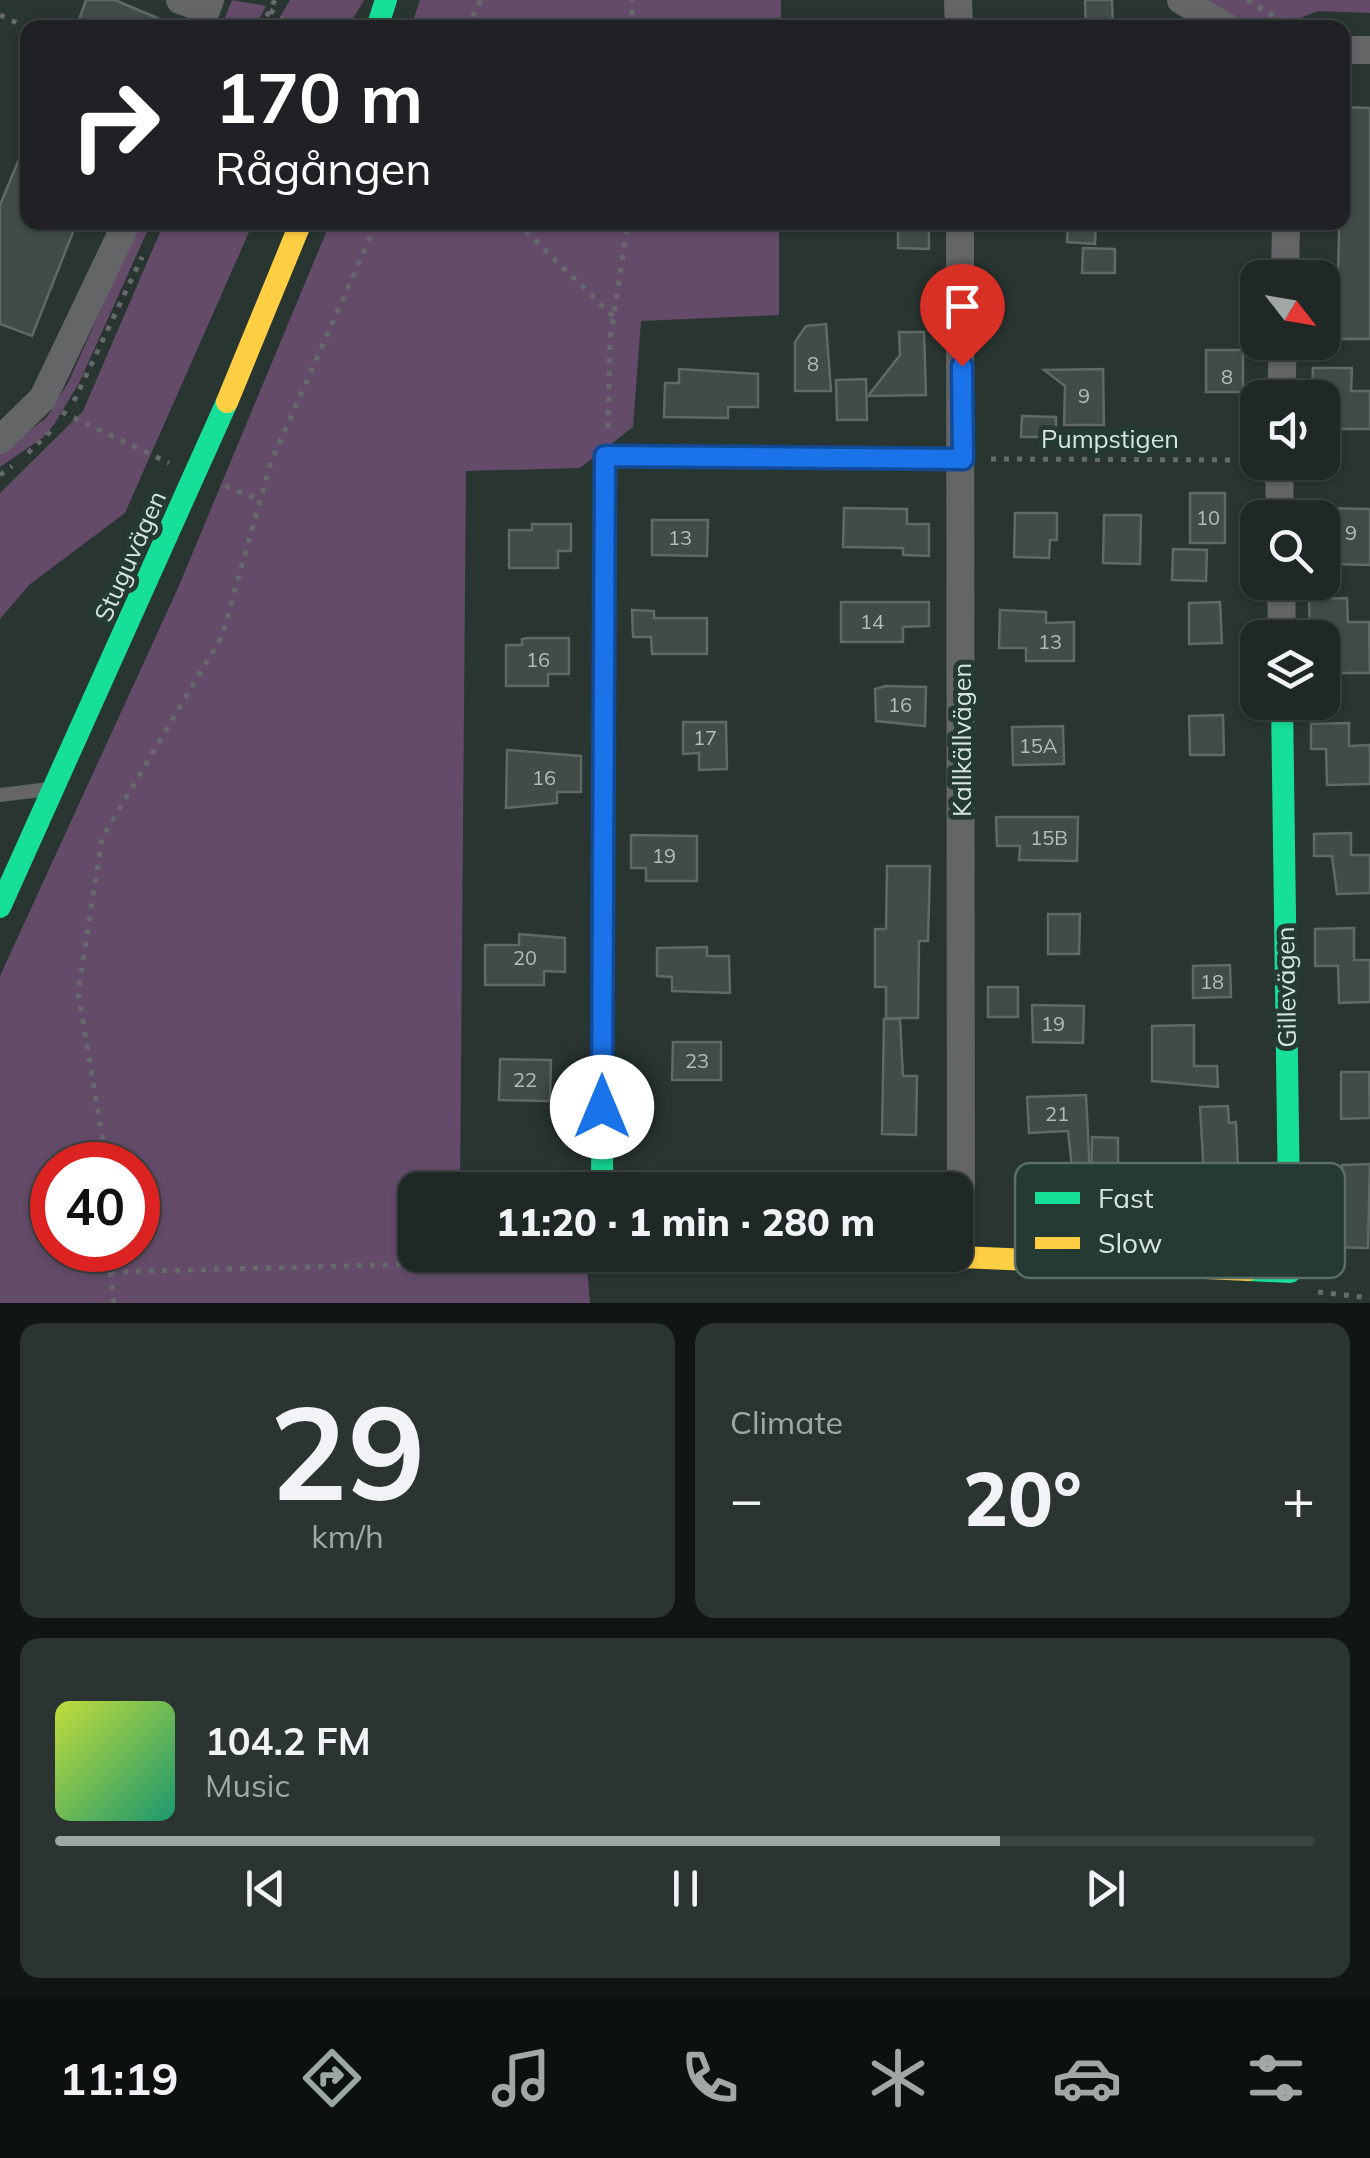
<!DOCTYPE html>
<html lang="en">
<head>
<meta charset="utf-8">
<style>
	:root { --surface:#1f2825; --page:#2c3432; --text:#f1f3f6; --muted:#a1a6a7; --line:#3c4442; --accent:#9aa7a2 }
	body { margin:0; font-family:Mulish,sans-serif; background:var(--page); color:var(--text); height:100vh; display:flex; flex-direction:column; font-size:38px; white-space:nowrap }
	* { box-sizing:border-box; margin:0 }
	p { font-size:32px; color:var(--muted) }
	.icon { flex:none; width:55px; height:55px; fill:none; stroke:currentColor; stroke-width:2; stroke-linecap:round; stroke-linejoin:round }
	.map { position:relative; height:1303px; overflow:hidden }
	.drawer { display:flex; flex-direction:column; gap:20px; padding:20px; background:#111614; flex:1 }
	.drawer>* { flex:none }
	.banner { position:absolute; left:20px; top:20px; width:1330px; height:210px; border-radius:20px; box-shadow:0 2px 8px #0004,0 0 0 2px var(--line); background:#202124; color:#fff; overflow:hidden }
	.needle { width:65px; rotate:121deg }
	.controls { position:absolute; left:1240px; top:260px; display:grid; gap:20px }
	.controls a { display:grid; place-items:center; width:100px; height:100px; border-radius:20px; background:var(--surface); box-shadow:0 2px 8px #0004,0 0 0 2px var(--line); font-size:50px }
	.speed { position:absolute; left:30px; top:1142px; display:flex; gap:20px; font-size:50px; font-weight:700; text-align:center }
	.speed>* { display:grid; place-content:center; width:130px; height:130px; border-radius:50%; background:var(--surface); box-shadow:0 2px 8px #0004,0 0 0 2px var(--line); line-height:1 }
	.speed .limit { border:15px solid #d22; background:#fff; color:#111 }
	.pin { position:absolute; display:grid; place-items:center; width:85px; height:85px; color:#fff; margin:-102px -42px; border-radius:50% 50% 50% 0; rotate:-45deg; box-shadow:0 0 10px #0007 }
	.pin .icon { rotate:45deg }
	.me { position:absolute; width:110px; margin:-55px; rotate:0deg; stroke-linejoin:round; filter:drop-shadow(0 0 8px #0008) }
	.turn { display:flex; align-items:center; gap:35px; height:210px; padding:0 30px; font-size:45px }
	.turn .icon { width:130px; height:130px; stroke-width:2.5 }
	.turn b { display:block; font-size:70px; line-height:85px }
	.big { font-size:75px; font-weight:800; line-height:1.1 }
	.drawer .widget { flex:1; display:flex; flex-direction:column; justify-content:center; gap:15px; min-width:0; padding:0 35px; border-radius:20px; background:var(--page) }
	.drawer .dial { align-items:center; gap:0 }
	.dial b { font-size:130px; line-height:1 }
	.song { display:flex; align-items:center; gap:30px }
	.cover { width:120px; height:120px; border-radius:15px; background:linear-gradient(135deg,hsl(70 70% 55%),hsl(160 70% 35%)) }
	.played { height:10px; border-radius:5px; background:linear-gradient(90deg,var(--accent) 75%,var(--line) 75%) }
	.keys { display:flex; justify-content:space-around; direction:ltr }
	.heat { display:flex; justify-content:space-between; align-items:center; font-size:55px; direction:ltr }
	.drawer .tiles { flex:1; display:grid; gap:20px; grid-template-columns:1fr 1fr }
	.widget:last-child { grid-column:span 2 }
	.trip { position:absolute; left:398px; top:1172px; width:575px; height:100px; border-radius:20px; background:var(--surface); box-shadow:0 2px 8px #0004,0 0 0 2px var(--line); font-weight:800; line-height:100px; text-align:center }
	.menu { display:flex; height:160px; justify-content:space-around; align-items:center; background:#0c100f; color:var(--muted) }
	.menu .icon { width:70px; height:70px }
	.menu .current { color:var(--accent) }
	.menu b { font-size:45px; color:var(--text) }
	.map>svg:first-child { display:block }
</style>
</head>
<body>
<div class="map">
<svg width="1370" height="1303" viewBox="0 0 1370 1303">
	<rect width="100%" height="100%" fill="#293531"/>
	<g fill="#634b69" fill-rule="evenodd">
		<path d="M 232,0 L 266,6 L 255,27 L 221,27 Z"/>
		<path d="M 290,0 L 364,0 L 348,27 L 274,27 Z"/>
		<path d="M 420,0 L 781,0 L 781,27 L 411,27 Z"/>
		<path d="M 1197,0 L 1370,0 L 1370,13 L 1318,11 L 1277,27 L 1241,27 Z"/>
		<path d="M 139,223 L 151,223 L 79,383 L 55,423 L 44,437 L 0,467 L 0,454 L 47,417 L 69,381 Z"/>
		<path d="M 164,223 L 253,223 L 125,513 L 29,585 L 0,619 L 0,493 L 83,411 Z"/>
		<path d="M 330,223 L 779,223 L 779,315 L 641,321 L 633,427 L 580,468 L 466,471 L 460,1190 L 415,1190 L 415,1255 L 586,1255 L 590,1303 L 0,1303 L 0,976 L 178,588 ZM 52,1165 L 138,1165 L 138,1250 L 52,1250 Z"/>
	</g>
	<g fill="#414c48" stroke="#5f6966" stroke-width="2.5">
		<path d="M 86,0 L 115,0 L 181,28 L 76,28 Z"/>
		<path d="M 1085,0 L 1112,0 L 1113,28 L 1086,28 Z"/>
		<path d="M 1342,107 L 1370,108 L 1370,339 L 1336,339 L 1337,303 L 1322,302 L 1322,275 L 1338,275 Z"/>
		<path d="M 27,140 L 28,222 L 77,222 L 32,336 L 0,324 L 0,205 Z"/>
		<path d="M 898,222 L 929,222 L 929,249 L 898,248 Z"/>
		<path d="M 1068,222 L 1096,222 L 1095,244 L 1067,242 Z"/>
		<path d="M 1083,248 L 1115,249 L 1115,273 L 1082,273 Z"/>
		<path d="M 826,324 L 831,391 L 795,391 L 795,342 L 806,326 Z"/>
		<path d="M 899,332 L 924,332 L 926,395 L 868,396 L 900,355 Z"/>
		<rect x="1206" y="350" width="37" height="42"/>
		<path d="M 1313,368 L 1352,368 L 1351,391 L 1370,391 L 1370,429 L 1337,429 L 1332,391 L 1312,391 Z"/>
		<path d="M 679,369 L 758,374 L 758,407 L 728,407 L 728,418 L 664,417 L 665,383 L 679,383 Z"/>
		<path d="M 1103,369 L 1104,425 L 1064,425 L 1065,386 L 1044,370 Z"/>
		<path d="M 866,379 L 867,420 L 837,420 L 836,380 Z"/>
		<path d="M 1022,416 L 1056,417 L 1056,437 L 1021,437 Z"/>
		<rect x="1190" y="493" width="35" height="50"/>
		<path d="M 844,508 L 907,509 L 907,524 L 929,524 L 929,556 L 903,555 L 903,548 L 843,547 Z"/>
		<path d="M 1322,508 L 1370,509 L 1370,565 L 1334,564 L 1335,550 L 1329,550 L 1330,528 L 1322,528 Z"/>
		<path d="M 1015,513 L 1057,513 L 1057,540 L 1050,540 L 1049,558 L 1014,557 Z"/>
		<path d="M 1104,515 L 1141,515 L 1140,564 L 1103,563 Z"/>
		<path d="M 652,520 L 708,520 L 707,556 L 652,555 Z"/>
		<path d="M 532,524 L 571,524 L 571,551 L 558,551 L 558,568 L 509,568 L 509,530 L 532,530 Z"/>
		<path d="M 1173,549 L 1207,550 L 1206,581 L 1172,580 Z"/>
		<path d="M 1347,598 L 1348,622 L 1369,622 L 1370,673 L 1333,673 L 1327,637 L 1310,637 L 1309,599 Z"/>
		<path d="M 841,602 L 929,602 L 929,626 L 903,627 L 903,642 L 841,642 Z"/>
		<path d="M 1220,602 L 1222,643 L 1189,644 L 1189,603 Z"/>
		<path d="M 632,610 L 654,611 L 654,618 L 707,618 L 707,654 L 652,654 L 651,637 L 633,637 Z"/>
		<path d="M 1000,610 L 1046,612 L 1046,623 L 1074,622 L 1074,661 L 1026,661 L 1026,648 L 999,648 Z"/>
		<path d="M 569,638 L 569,674 L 548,674 L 548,686 L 506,686 L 506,645 L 522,645 L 522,639 L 528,638 Z"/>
		<path d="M 886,686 L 926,687 L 925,726 L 876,721 L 875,689 Z"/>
		<path d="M 1223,715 L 1224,755 L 1190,755 L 1189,716 Z"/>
		<path d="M 683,722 L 726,722 L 727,769 L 699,770 L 699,753 L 683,754 Z"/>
		<path d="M 1349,723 L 1349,746 L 1370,745 L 1370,784 L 1327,785 L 1326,749 L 1311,749 L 1311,724 Z"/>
		<path d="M 1063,726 L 1064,764 L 1013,765 L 1012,727 Z"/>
		<path d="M 507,750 L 581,756 L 581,792 L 557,792 L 557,803 L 506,808 Z"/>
		<path d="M 996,817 L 1078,817 L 1077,861 L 1019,860 L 1020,846 L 997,846 Z"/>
		<path d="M 1351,833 L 1351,855 L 1370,855 L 1370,893 L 1337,894 L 1332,856 L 1314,856 L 1314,834 Z"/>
		<path d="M 631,835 L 697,836 L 697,881 L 646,881 L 646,868 L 631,868 Z"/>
		<path d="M 887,866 L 930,866 L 928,941 L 919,941 L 918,1018 L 886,1018 L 886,987 L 875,987 L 875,929 L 886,929 Z"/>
		<path d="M 1048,914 L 1080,914 L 1079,954 L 1048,954 Z"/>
		<path d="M 1354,928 L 1354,960 L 1370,960 L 1370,1002 L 1339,1003 L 1338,966 L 1315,966 L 1315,929 Z"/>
		<path d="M 519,934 L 565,938 L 565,972 L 544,971 L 544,985 L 485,985 L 485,945 L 519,945 Z"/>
		<path d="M 707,947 L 707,956 L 729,956 L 730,993 L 672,991 L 672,977 L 657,976 L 657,948 Z"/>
		<path d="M 1230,965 L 1231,997 L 1193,998 L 1193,966 Z"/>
		<rect x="988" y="987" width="30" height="30"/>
		<path d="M 1032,1005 L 1084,1006 L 1083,1043 L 1033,1042 Z"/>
		<path d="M 884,1019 L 900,1019 L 903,1076 L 917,1076 L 916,1135 L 882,1134 Z"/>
		<path d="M 1194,1025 L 1194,1066 L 1217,1066 L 1218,1087 L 1152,1081 L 1152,1026 Z"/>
		<path d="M 673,1042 L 721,1042 L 721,1080 L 672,1080 Z"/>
		<path d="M 500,1059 L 551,1060 L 550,1101 L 499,1100 Z"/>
		<path d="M 1341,1072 L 1369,1072 L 1370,1118 L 1341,1119 Z"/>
		<path d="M 1086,1095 L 1090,1175 L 1073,1176 L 1068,1131 L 1029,1133 L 1027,1097 Z"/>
		<path d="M 1228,1106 L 1229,1123 L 1236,1122 L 1239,1190 L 1249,1191 L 1248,1229 L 1226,1229 L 1226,1235 L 1156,1234 L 1157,1193 L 1205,1194 L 1200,1107 Z"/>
		<path d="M 1092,1137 L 1118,1138 L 1118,1231 L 1071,1231 L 1071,1238 L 1049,1238 L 1049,1232 L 1031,1232 L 1031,1189 L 1091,1189 Z"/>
		<path d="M 1370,1164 L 1368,1248 L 1327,1247 L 1328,1214 L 1342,1214 L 1342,1165 Z"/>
	</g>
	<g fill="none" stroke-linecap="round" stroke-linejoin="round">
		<g stroke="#676a6a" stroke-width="5" stroke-dasharray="5 8" stroke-linecap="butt">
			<path d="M 1247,0 L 1277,18 L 1300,24"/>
			<path d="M 270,10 L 294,28"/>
			<path d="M 0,15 L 28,28"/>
			<path d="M 261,28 L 275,0"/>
			<path d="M 467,28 L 481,0"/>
			<path d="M 632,28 L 632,0"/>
			<path d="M 1298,28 L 1333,25"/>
			<path d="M 516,222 L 615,318"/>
			<path d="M 74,401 L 142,257"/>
			<path d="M 62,412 L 169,463"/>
			<path d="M 608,428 L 610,340 L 628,222"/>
			<path d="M 28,453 L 56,426"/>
			<path d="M 991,459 L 1255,460"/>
			<path d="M 0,475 L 12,466"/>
			<path d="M 225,486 L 260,500"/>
			<path d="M 107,1165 L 78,992 L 102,838 L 222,636 L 271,462 L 377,222"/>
			<path d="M 110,1272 L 574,1260"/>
			<path d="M 1318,1292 L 1370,1298"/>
			<path d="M 114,1303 L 110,1272 L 114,1250"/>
		</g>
		<path stroke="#646566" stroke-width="14" d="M 0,795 L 49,789"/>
		<g stroke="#646566" stroke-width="28">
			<path d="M 180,0 L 206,10"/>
			<path d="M 958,0 L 959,28"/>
			<path d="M 1181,0 L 1228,28"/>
			<path d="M 200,28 L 210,0"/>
			<path d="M 1342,50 L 1370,50"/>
			<path d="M 960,222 L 961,1257"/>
			<path d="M 1285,278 L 1286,222"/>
			<path d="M 1281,398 L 1283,342"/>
			<path d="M 0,440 L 43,398 L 127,222"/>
			<path d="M 1279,462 L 1280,518"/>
			<path d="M 1281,582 L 1282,638"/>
		</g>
		<g stroke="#16e098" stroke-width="22">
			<path d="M 377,28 L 386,0"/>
			<path d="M 0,907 L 227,402"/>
			<path d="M 602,1190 L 605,456 L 626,456"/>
			<path d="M 1249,1270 L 1290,1272 L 1282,702"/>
		</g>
		<g stroke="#ffcf43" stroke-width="22">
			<path d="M 227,402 L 301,222"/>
			<path d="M 626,456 L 963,459"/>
			<path d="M 602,1255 L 602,1259 L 961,1257 L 1249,1270"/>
		</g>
	</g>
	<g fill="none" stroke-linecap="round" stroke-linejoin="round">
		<g stroke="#114b97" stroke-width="25">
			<path id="route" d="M 602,1107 L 605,456 L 963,459 L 962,366"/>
		</g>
		<use href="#route" stroke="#1a73e8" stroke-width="18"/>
	</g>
	<g text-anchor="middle" stroke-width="10" stroke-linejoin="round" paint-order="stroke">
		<g font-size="20" fill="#b2beb9">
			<text x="813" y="371">8</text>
			<text x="1227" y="384">8</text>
			<text x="1084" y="403">9</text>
			<text x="1208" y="525">10</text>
			<text x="1351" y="540">9</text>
			<text x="680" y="545">13</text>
			<text x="872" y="629">14</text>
			<text x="1050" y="649">13</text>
			<text x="538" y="667">16</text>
			<text x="900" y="712">16</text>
			<text x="705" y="745">17</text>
			<text x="1038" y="753">15A</text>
			<text x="544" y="785">16</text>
			<text x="1049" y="845">15B</text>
			<text x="664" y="863">19</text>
			<text x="525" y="965">20</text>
			<text x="1212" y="989">18</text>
			<text x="1053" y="1031">19</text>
			<text x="697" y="1068">23</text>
			<text x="525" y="1087">22</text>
			<text x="1057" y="1121">21</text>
		</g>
		<g font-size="25" fill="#d7e4df" stroke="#243a33">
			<text x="1110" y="448">Pumpstigen</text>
			<text transform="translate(130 556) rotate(-66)" y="9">Stuguvägen</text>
			<text transform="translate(962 740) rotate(-90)" y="9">Kallkällvägen</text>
			<text transform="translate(1286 987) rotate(-91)" y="9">Gillevägen</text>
		</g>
	</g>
	<rect x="1015" y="1163" width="330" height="115" rx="15" fill="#243a33" stroke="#5a6d67" stroke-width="2.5"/>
	<rect x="1035" y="1192" width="45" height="12" fill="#16e098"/>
	<rect x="1035" y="1237" width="45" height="12" fill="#ffcf43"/>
	<g font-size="28" fill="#d7e4df">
		<text x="1098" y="1208">Fast</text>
		<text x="1098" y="1253">Slow</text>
	</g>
</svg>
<div class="controls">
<a><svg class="needle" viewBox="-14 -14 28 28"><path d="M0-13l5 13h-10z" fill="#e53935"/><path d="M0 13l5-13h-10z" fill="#a1a6a7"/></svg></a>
<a><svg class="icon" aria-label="sound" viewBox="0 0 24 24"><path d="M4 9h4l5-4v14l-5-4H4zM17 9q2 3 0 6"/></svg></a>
<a><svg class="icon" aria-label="search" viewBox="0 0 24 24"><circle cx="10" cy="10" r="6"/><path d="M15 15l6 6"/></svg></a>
<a><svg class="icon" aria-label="layers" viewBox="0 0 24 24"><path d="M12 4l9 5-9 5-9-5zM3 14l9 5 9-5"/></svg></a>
</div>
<div class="speed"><div class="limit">40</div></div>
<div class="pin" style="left:962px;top:366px;background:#d93025"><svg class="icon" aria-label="arrive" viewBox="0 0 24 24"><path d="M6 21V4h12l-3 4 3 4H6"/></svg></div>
<svg class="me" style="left:602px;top:1107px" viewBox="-20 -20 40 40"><circle r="19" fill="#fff"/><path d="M0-13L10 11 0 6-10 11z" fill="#1a73e8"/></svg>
<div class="trip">11:20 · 1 min · 280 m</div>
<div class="banner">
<div class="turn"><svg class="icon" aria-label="right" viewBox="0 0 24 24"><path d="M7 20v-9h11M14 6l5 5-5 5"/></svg><div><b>170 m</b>Rågången</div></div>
</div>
</div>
<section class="drawer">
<div class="tiles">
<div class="widget dial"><b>29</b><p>km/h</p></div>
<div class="widget"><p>Climate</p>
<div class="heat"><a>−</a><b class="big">20°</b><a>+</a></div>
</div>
<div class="widget">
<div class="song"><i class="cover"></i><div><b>104.2 FM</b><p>Music</p></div></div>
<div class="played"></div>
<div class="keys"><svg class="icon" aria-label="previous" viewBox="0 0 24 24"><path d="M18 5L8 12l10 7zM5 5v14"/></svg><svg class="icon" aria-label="pause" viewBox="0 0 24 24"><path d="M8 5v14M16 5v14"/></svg><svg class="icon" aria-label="next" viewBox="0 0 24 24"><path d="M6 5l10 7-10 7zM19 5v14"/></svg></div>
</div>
</div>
</section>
<nav class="menu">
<b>11:19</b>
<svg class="icon current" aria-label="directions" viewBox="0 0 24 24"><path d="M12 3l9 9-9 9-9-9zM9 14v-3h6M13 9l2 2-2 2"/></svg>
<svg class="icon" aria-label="music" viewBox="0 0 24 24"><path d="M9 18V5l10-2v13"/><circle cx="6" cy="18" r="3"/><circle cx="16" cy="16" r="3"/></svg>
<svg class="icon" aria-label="phone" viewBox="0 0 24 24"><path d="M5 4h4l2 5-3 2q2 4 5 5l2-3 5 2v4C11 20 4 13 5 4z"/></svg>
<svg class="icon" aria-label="climate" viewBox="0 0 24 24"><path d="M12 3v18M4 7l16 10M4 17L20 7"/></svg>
<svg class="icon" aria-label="car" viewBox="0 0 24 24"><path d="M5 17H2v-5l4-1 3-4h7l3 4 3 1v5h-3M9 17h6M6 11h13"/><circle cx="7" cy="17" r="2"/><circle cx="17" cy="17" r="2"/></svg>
<svg class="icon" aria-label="filters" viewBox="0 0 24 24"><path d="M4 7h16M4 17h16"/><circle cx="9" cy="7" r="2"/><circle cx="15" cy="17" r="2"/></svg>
</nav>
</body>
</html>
